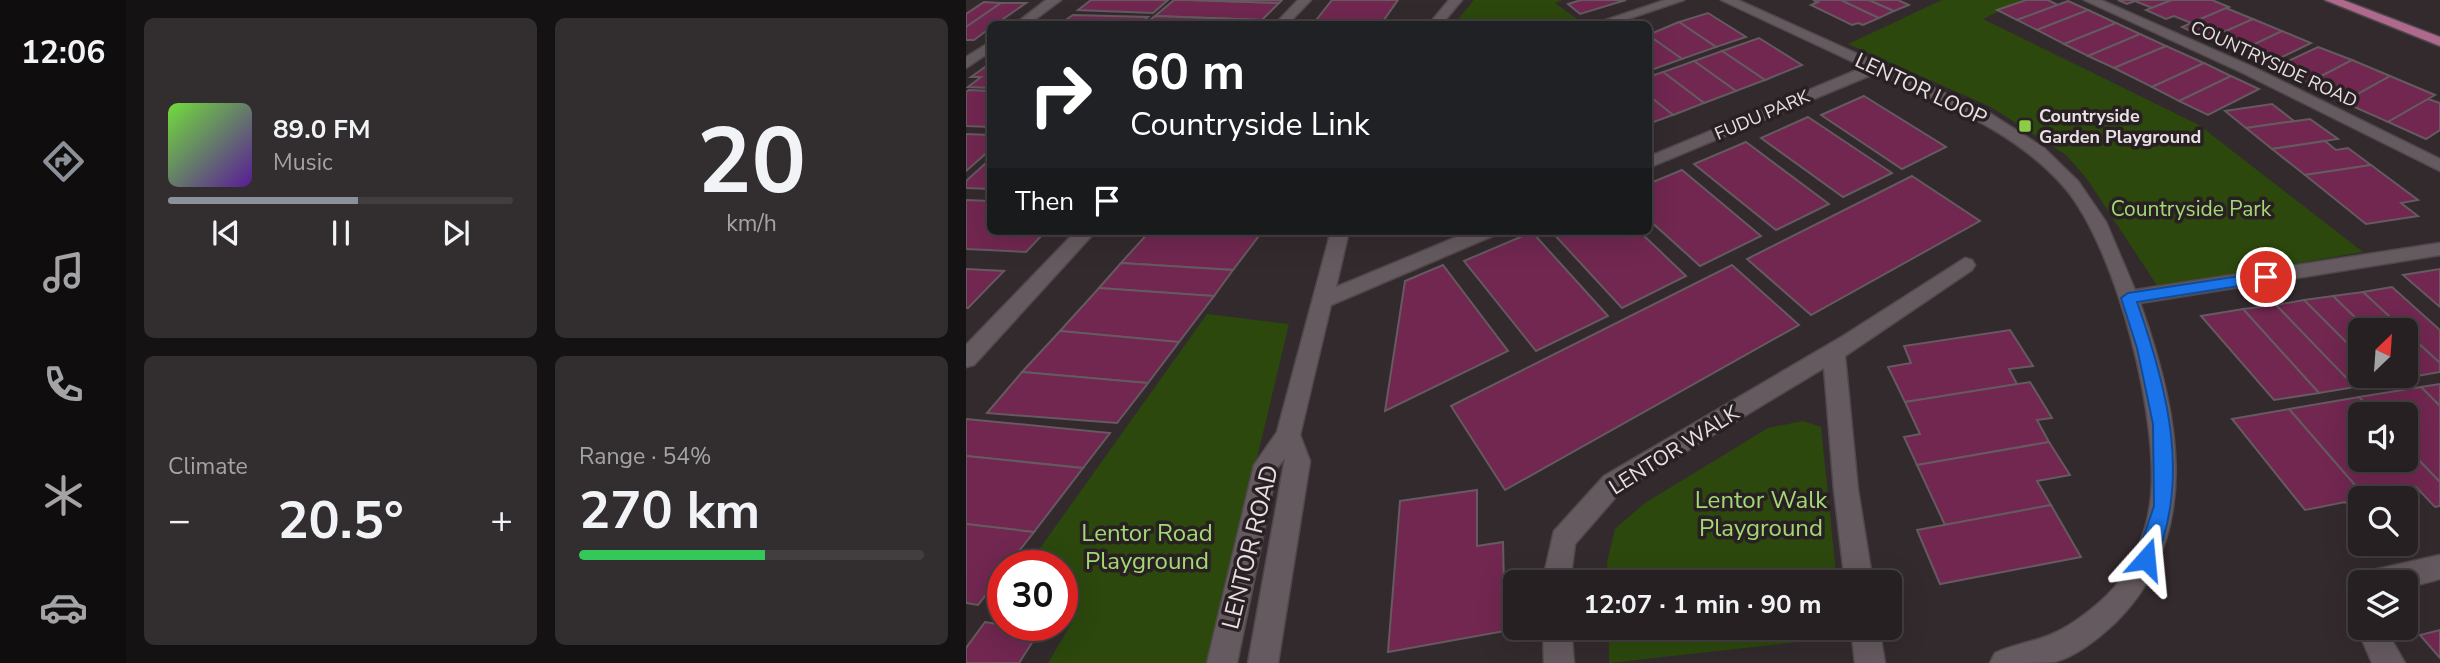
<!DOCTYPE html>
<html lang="en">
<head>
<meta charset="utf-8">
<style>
	:root { --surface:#262022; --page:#322d2f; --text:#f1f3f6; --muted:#a4a3a5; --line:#423e40; --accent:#8c9099 }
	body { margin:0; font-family:"Nunito Sans",sans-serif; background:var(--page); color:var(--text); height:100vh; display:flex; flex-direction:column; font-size:26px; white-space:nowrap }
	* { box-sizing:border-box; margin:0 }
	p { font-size:23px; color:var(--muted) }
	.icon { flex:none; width:38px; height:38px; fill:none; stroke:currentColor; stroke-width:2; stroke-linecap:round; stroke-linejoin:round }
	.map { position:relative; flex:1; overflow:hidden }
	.sheet { display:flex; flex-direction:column; gap:18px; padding:18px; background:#151213; width:840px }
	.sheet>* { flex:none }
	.guide { position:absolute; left:21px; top:21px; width:665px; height:214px; border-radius:10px; box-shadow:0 7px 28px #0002,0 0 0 2px var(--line); background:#202124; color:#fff; overflow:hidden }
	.needle { width:46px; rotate:25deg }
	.controls { position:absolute; left:1382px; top:318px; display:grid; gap:14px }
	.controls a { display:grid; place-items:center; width:70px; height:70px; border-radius:10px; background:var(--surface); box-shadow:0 7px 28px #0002,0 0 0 2px var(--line); font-size:35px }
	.speed { position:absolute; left:21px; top:550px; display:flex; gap:14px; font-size:35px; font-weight:700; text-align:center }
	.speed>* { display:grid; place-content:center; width:91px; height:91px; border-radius:50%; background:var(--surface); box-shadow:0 7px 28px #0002,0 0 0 2px var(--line); line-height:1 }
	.speed .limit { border:10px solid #d22; background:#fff; color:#111 }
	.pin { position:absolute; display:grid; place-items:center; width:60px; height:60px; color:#fff; margin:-30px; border:4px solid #fff; border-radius:50%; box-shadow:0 2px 7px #0007 }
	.me { position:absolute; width:77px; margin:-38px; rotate:18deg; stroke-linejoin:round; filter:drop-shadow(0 0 5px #0008) }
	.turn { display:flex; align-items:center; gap:24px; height:147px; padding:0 28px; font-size:32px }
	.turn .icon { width:91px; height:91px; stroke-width:2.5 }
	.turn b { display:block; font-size:49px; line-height:60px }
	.then { display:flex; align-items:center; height:66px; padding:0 28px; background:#0003; gap:14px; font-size:26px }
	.big { font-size:52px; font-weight:700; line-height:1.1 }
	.sheet .widget { flex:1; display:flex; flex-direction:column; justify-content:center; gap:10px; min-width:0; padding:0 24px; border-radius:10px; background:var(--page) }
	.sheet .dial { align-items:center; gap:0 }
	.dial b { font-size:91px; line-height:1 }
	.song { display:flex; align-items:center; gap:21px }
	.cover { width:84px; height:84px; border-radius:10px; background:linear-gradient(135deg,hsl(100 70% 55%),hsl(270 70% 35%)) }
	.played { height:7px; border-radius:4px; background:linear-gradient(90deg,var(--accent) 55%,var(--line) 55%) }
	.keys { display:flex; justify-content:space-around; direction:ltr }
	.heat { display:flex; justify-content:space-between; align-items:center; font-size:38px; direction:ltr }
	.charge { height:10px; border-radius:5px; background:linear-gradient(90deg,#34c759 54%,var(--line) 0) }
	.sheet .tiles { flex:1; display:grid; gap:18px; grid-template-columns:repeat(2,1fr) }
	.trip { position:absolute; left:537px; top:570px; width:399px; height:70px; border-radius:10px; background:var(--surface); box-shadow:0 7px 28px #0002,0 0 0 2px var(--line); font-weight:700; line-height:70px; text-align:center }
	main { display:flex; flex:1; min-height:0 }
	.dock { display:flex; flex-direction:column; width:126px; justify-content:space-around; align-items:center; background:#0f0d0e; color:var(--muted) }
	.dock .icon { width:49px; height:49px }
	.dock .on { color:var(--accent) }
	.dock b { font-size:32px; color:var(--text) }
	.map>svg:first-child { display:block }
</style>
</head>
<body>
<main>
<nav class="dock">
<b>12:06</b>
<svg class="icon on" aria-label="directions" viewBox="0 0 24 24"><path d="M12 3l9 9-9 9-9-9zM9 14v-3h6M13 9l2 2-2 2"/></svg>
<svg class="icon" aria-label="music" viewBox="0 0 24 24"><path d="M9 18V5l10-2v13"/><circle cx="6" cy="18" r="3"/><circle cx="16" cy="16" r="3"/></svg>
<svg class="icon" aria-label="phone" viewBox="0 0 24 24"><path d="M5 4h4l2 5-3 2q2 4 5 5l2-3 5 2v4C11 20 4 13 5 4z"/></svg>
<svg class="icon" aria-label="climate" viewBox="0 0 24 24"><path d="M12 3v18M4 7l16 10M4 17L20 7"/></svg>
<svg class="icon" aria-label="car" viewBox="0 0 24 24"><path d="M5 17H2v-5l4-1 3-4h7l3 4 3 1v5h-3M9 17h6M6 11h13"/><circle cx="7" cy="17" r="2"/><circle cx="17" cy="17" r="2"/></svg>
</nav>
<section class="sheet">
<div class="tiles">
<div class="widget">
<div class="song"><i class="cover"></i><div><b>89.0 FM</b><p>Music</p></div></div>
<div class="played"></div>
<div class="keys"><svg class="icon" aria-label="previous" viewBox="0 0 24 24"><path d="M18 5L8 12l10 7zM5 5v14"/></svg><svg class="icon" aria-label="pause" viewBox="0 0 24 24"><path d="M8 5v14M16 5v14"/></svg><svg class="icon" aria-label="next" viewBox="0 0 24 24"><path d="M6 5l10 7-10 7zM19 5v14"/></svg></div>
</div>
<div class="widget dial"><b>20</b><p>km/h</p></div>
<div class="widget"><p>Climate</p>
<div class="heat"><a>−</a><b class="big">20.5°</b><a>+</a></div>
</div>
<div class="widget"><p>Range · 54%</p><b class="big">270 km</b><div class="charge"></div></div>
</div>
</section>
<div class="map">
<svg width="1474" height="663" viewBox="0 0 1474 663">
	<rect width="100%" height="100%" fill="#332a2e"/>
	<g fill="#2c480d">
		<path d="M 508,0 L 596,0 L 589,3 L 618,24 L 488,24 Z"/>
		<path d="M 976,0 L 1056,0 L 1017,19 L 1233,125 L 1397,252 L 1192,287 L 1121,179 L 1100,155 L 1025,107 L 882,44 Z"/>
		<path d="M 241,314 L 323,324 L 242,663 L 82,663 L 106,622 L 96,619 L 96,565 L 62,565 Z"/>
		<path d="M 837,421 L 855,427 L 871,583 L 642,583 L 641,562 L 649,529 L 679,503 L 802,428 Z"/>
		<path d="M 643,628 L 875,628 L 876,637 L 643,663 Z"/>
	</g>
	<g fill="#712750" stroke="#645a5f" stroke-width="2">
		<path d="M 125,0 L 202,0 L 187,13 L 112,10 Z"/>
		<path d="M 208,0 L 223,0 L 313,3 L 296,20 L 189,16 Z"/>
		<path d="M 223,0 L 316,0 L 313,3 Z"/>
		<path d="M 366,0 L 432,0 L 415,24 L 347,24 Z"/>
		<path d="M 615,0 L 660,0 L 614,14 L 602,4 Z"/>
		<path d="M 847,0 L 875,0 L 913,18 L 897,25 L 892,23 L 886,25 L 845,5 L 852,2 Z"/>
		<path d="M 875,0 L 903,0 L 928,11 L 913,18 Z"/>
		<path d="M 903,0 L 932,0 L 943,5 L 928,11 Z"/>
		<path d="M 1060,0 L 1082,0 L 1092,5 L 1051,20 L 1031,10 Z"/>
		<path d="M 1152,0 L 1206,0 L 1186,8 L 1169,1 L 1161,4 Z"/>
		<path d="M 1206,0 L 1246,0 L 1263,7 L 1225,23 L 1208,16 L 1200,19 L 1180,10 Z"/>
		<path d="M 1102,1 L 1122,10 L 1071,30 L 1051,20 Z"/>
		<path d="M 18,2 L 35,3 L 0,27 L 0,14 Z"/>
		<path d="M 35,3 L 60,3 L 30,24 L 24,24 L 24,28 L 8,40 L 0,40 L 0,27 Z"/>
		<path d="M 1260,8 L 1287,19 L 1242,39 L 1216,27 Z"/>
		<path d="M 1122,10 L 1150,23 L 1098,44 L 1071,30 Z"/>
		<path d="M 742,13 L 780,37 L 750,47 L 713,22 Z"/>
		<path d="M 107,15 L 182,17 L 174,24 L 94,24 Z"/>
		<path d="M 189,16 L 296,20 L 292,24 L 179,24 Z"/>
		<path d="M 1287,19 L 1316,31 L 1272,52 L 1258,45 L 1266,41 L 1251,35 Z"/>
		<path d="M 713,22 L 750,47 L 716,59 L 682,35 Z"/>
		<path d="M 1150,23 L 1174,34 L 1122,56 L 1098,44 Z"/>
		<path d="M 1316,31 L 1345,43 L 1308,61 L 1292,54 L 1285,57 L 1272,52 Z"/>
		<path d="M 1174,34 L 1200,46 L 1148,68 L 1122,56 Z"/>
		<path d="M 682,35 L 716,59 L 682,71 Z"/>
		<path d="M 793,38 L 836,65 L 799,80 L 756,51 Z"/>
		<path d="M 1200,46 L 1238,63 L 1186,87 L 1148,68 Z"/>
		<path d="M 1352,47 L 1386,60 L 1342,83 L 1327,76 L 1336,71 L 1318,63 Z"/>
		<path d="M 756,51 L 799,80 L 770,91 L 728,61 Z"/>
		<path d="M 1386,60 L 1424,76 L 1381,100 L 1342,83 Z"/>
		<path d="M 728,61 L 770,91 L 738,103 L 697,72 Z"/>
		<path d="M 1238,63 L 1265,76 L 1213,101 L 1186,87 Z"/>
		<path d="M 19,67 L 24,67 L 24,88 L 2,87 L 15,77 L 5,77 Z"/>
		<path d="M 697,72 L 738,103 L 707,115 L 682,95 L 682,77 Z"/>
		<path d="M 1265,76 L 1293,89 L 1242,115 L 1213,101 Z"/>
		<path d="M 1424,76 L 1469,95 L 1422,122 L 1377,102 Z"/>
		<path d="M 3,90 L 24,91 L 24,127 L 0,126 L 0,92 Z"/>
		<path d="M 682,95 L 707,115 L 682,124 Z"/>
		<path d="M 898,96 L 980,147 L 936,169 L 855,115 Z"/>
		<path d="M 1462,99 L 1474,103 L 1474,130 L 1460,139 L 1422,122 Z"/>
		<path d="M 1306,104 L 1328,121 L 1280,128 L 1259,111 Z"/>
		<path d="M 842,117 L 926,173 L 877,197 L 795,138 Z"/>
		<path d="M 1344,119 L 1372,139 L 1306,149 L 1280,128 Z"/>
		<path d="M 0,134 L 24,135 L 24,150 L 0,171 Z"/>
		<path d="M 1359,141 L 1370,150 L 1382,148 L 1405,165 L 1339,175 L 1306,149 Z"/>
		<path d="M 780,142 L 863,204 L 810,230 L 728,164 Z"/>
		<path d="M 21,162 L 24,162 L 24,189 L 0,188 L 0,181 Z"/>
		<path d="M 1405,165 L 1452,200 L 1435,203 L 1452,216 L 1400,224 L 1339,175 Z"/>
		<path d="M 716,170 L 795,236 L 734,266 L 682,219 L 682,184 Z"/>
		<path d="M 946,176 L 1014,221 L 845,315 L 781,259 Z"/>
		<path d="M 0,200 L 24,201 L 24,231 L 80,231 L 60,252 L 0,249 Z"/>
		<path d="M 184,231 L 280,231 L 296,232 L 267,270 L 155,263 Z"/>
		<path d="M 585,231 L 673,231 L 720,276 L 656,308 Z"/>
		<path d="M 566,232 L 642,316 L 570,351 L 498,261 Z"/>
		<path d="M 155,263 L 267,270 L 248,296 L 133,288 Z"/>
		<path d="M 477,265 L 542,351 L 419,411 L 439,281 Z"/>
		<path d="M 766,265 L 833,325 L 539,490 L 485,406 Z"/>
		<path d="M 0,269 L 38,271 L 2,308 L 0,308 Z"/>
		<path d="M 1474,269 L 1474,307 L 1437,275 Z"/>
		<path d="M 1426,287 L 1474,330 L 1474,363 L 1397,292 Z"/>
		<path d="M 133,288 L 248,296 L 213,342 L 94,331 Z"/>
		<path d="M 1397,292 L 1439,331 L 1403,331 L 1367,296 Z"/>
		<path d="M 1367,296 L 1403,331 L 1395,331 L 1395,357 L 1338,300 Z"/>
		<path d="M 1338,300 L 1395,357 L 1395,376 L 1414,376 L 1420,382 L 1389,387 L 1310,305 Z"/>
		<path d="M 1310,305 L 1389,387 L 1353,393 L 1277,309 Z"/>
		<path d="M 1277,309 L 1353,393 L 1308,400 L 1235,316 Z"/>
		<path d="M 1044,330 L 1067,366 L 1043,369 L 1051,384 L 939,402 L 922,367 L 945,363 L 938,346 Z"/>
		<path d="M 94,331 L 213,342 L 182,383 L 56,372 Z"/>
		<path d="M 1440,332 L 1474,363 L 1474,372 L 1451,376 L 1440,366 Z"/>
		<path d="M 1440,366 L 1451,376 L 1420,382 L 1414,376 L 1440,376 Z"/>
		<path d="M 56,372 L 182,383 L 151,423 L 21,413 Z"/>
		<path d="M 1064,382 L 1086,418 L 1071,420 L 1083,442 L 951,465 L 938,437 L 954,434 L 939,402 Z"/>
		<path d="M 1474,384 L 1474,406 L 1455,387 Z"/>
		<path d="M 1455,387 L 1474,406 L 1474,482 L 1440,447 L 1440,415 L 1410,415 L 1393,397 Z"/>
		<path d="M 1393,397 L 1410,415 L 1395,415 L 1395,460 L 1440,460 L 1440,447 L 1474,482 L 1474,506 L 1469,507 L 1450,487 L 1419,492 L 1425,499 L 1401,499 L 1323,409 Z"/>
		<path d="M 1323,409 L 1401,499 L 1395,499 L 1395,521 L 1379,502 L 1339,510 L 1266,419 Z"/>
		<path d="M 0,419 L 144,433 L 117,468 L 0,456 Z"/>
		<path d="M 1083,442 L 1104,475 L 1071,481 L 1085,505 L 979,525 L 951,465 Z"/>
		<path d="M 0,456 L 117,468 L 68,532 L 0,524 Z"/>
		<path d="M 511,490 L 511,546 L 537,542 L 539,631 L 422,652 L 434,501 Z"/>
		<path d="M 1085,505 L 1115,557 L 974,584 L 951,530 Z"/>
		<path d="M 0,524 L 68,532 L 42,565 L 37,565 L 37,573 L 12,605 L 0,603 Z"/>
		<path d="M 19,622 L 37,625 L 76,627 L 53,663 L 0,663 L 0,648 Z"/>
		<path d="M 1474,630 L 1474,658 L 1454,635 Z"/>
	</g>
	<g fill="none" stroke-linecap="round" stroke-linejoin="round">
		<g stroke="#50494b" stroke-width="3">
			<g id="minor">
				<path d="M 80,0 L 95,0 L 63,24 L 49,24 Z"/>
				<path d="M 332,0 L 345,0 L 322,24 L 309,24 Z"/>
				<path d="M 483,0 L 496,0 L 476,24 L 463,24 Z"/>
				<path d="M 699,0 L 718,0 L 647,24 L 628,24 Z"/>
				<path d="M 755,0 L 772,0 L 1025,114 L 1078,148 L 1112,181 L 1140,222 L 1169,290 L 1474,243 L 1474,255 L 1174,303 C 1212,409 1239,533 1150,622 C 1134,637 1110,657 1088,662 C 1069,663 1044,663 1024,663 L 1029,653 C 1047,645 1066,642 1084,635 C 1108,625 1140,600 1155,579 C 1169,560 1181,528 1184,505 C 1196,426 1151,249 1099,188 C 1049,130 977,104 910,73 L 682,168 L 682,157 L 898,67 Z"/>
				<path d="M 1118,0 L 1135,0 L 1287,67 L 1474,159 L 1474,171 L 1277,73 Z"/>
				<path d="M 24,42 L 24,52 L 0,68 L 0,57 Z"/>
				<path d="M 110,231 L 130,231 L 8,365 L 0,367 L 0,345 Z"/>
				<path d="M 365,231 L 383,231 L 370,287 L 505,231 L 531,231 L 529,235 L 365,305 L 334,435 L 344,461 L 312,663 L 282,663 L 319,458 L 311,468 L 271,663 L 241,663 L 288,465 L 311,432 Z"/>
				<path d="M 999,258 L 1006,260 L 1009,265 L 1006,270 L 879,356 L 892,490 L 907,583 L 879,583 L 868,490 L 858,368 L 656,490 L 609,544 L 604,583 L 576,583 L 588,531 L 638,476 L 877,336 Z"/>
				<path d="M 1474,555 L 1474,579 L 1440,588 L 1440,583 L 1395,583 L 1395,586 L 1393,583 L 1397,574 L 1407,570 Z"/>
				<path d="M 1395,619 L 1395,628 L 1419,628 L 1439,663 L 1406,663 L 1391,628 Z"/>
				<path d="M 577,628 L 605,628 L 608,663 L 578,663 Z"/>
				<path d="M 885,628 L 913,628 L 919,663 L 889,663 Z"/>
			</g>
		</g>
		<g stroke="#50494b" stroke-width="3">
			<path id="primary" d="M 1359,0 L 1377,0 L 1474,37 L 1474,46 Z"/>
		</g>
		<use href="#minor" fill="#655a5f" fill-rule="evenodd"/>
		<use href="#primary" fill="#af698d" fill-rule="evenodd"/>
	</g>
	<path fill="#1a73e8" stroke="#114b97" stroke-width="2" d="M 1300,272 L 1305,273 L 1305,281 L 1171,302 C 1201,387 1226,480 1187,566 L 1180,568 L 1173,566 L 1170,559 L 1188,506 L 1187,424 L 1171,348 L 1155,298 L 1162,293 Z"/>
	<rect fill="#8bce46" stroke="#292024" stroke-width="2.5" x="1052" y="119" width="14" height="14" rx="3.5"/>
	<g text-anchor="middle" stroke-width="7" stroke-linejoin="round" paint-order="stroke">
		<g font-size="18" fill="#e7e1e3" stroke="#292024">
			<text transform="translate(1308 64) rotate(25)" y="6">COUNTRYSIDE ROAD</text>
			<text transform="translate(796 115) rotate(-23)" y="6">FUDU PARK</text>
		</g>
		<g font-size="18" font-weight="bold" fill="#e7e1e3" stroke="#292024" text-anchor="start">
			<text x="1073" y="122">Countryside<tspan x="1073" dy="21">Garden Playground</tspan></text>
		</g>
		<g font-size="21" fill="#e7e1e3" stroke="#292024">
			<text transform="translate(955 89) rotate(25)" y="7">LENTOR LOOP</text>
			<text transform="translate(708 450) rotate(-32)" y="7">LENTOR WALK</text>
		</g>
		<g font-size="21" fill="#a2d972" stroke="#292024">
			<text x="1225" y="216">Countryside Park</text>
		</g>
		<g font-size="24" fill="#a2d972" stroke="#292024">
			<text x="795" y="508">Lentor Walk<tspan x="795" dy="28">Playground</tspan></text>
			<text x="181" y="541">Lentor Road<tspan x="181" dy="28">Playground</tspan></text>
		</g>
		<g font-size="24" fill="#e7e1e3" stroke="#292024">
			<text transform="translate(284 547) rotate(-76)" y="8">LENTOR ROAD</text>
		</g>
	</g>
</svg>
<div class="controls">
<a><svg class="needle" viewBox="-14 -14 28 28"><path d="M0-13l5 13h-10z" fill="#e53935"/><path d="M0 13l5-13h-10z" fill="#a4a3a5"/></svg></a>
<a><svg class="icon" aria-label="sound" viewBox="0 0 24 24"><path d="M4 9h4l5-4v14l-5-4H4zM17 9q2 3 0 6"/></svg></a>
<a><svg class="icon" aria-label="search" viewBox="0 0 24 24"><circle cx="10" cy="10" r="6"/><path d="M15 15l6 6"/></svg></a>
<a><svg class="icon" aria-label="layers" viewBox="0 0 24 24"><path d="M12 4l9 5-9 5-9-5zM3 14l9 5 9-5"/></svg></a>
</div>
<div class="speed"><div class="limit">30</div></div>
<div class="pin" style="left:1300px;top:277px;background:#d93025"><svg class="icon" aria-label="arrive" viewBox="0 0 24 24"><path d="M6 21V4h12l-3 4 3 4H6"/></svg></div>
<svg class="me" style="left:1180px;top:559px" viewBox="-20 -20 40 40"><path d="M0-17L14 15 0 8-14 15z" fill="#1a73e8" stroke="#fff" stroke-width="4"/></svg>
<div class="trip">12:07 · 1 min · 90 m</div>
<div class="guide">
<div class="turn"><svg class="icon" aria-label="right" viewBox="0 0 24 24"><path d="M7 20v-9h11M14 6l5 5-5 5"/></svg><div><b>60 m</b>Countryside Link</div></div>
<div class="then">Then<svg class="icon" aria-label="arrive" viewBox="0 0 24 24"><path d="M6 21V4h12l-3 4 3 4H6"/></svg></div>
</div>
</div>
</main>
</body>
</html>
